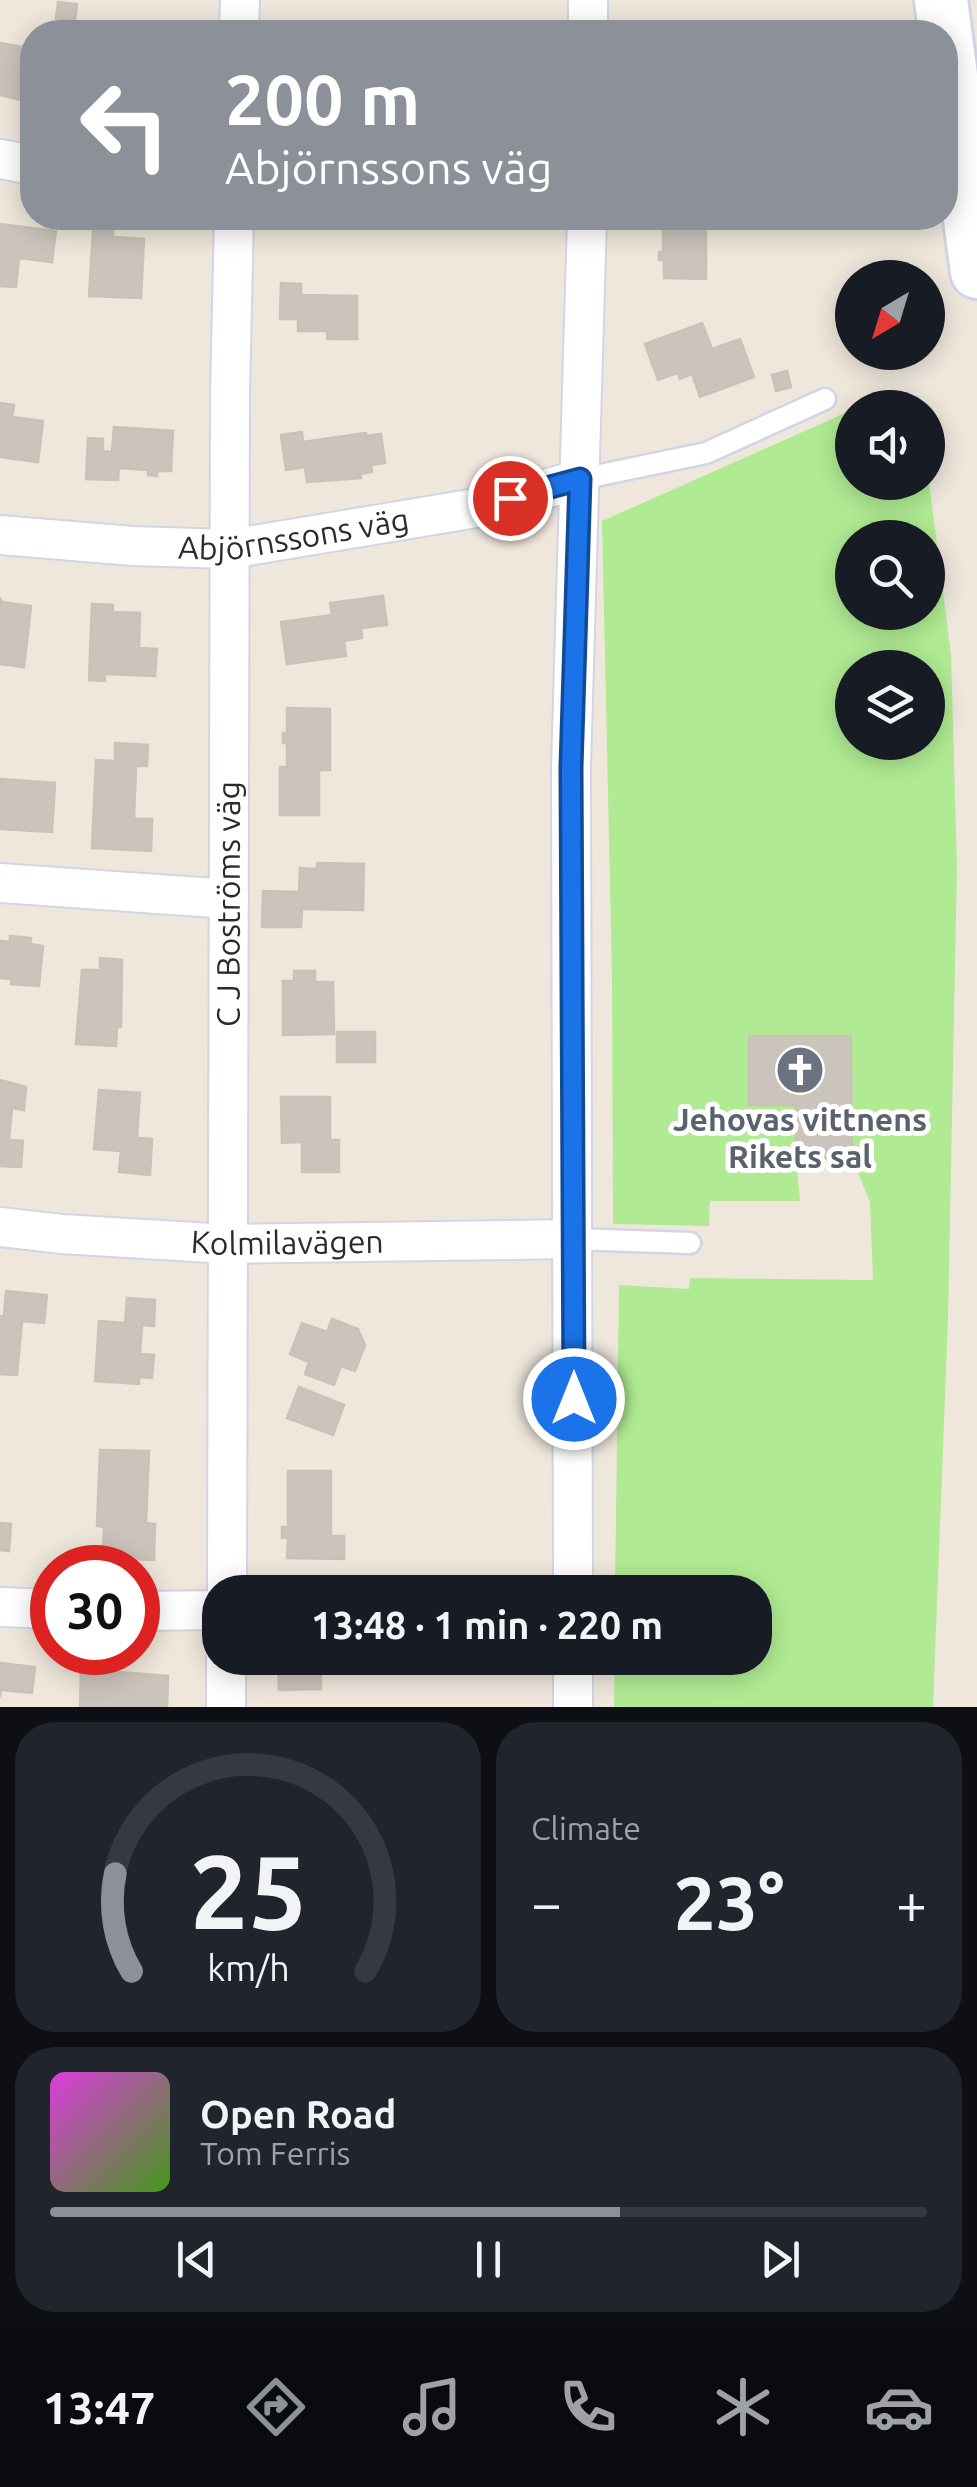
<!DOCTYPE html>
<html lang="en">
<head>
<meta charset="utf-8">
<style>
	:root { --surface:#171b24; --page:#20242c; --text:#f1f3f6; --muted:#9ea1a6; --line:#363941; --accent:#8c9099 }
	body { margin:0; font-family:Ubuntu,sans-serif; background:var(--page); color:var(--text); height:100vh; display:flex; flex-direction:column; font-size:38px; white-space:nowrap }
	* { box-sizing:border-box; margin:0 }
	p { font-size:32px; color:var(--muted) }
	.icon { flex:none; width:55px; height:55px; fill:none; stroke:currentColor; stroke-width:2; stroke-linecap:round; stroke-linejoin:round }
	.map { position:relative; height:1707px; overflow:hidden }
	.details { display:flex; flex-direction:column; gap:15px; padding:15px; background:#0d0f14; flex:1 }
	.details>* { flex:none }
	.top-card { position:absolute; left:20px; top:20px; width:938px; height:210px; border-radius:40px; box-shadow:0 5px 25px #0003; background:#8c9099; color:#fff; overflow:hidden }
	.needle { width:65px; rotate:218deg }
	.buttons { position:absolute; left:835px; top:260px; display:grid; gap:20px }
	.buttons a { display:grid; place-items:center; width:110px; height:110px; border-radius:50%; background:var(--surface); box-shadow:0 5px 25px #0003; font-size:50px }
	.speed { position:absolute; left:30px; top:1545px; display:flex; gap:20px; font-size:50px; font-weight:700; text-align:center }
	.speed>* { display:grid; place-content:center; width:130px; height:130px; border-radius:50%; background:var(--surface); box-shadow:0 5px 25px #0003; line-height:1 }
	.speed .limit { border:15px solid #d22; background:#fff; color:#111 }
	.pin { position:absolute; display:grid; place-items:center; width:85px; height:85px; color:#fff; margin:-42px; border:5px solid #fff; border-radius:50%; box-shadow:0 2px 10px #0007 }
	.me { position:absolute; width:110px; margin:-55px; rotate:0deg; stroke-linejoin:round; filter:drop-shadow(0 0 8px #0008) }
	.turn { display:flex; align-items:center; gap:35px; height:210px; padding:0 40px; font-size:45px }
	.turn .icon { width:130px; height:130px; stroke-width:2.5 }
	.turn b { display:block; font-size:70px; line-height:85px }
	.big { font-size:75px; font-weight:600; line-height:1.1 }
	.details .widget { flex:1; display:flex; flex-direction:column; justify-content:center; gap:15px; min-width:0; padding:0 35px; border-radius:40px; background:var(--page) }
	.details .dial { align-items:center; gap:0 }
	.dial svg { height:260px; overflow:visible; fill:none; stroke:var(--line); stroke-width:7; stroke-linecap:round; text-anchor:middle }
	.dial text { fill:var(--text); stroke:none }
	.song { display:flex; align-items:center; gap:30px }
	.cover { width:120px; height:120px; border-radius:15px; background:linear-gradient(135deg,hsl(300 70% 55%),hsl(100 70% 35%)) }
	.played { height:10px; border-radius:5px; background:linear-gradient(90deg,var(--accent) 65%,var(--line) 65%) }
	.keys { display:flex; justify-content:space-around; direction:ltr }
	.heat { display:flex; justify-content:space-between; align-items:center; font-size:55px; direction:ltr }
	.details .tiles { flex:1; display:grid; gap:15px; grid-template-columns:1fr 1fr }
	.widget:last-child { grid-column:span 2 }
	.trip { position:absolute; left:202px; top:1575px; width:570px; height:100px; border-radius:40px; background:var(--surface); box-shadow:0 5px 25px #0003; font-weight:600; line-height:100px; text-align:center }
	.tab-bar { display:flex; height:160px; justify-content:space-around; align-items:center; background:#090b0e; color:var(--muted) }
	.tab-bar .icon { width:70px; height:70px }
	.tab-bar .selected { color:var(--accent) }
	.tab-bar b { font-size:45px; color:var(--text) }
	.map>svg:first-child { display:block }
</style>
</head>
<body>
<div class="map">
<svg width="977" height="1707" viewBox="0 0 977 1707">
	<rect width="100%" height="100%" fill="#efe7dc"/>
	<path fill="#b0eb93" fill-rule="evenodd" d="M 852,410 L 852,482 L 928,482 L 928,474 L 951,655 L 957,867 L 948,1319 L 933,1707 L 614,1707 L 615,1658 L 755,1658 L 755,1592 L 615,1592 L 619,1285 L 689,1289 L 690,1278 L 873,1280 L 870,1202 L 852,1158 L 851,1036 L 749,1037 L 749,1104 L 796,1105 L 796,1158 L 800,1201 L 710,1201 L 709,1226 L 613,1224 L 612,976 L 602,521 ZM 852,538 L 928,538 L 928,612 L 852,612 ZM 852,668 L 928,668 L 928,742 L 852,742 Z"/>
	<g fill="#cac4bc" stroke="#cac3b5" stroke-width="2.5">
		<path d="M 58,2 L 77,4 L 75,21 L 56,19 Z"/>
		<path d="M 0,43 L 23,47 L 22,56 L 32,58 L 32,103 L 0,95 Z"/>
		<path d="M 663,218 L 706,218 L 706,279 L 664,278 L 664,260 L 659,260 L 659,252 L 663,252 Z"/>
		<path d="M 0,224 L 56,231 L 52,262 L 19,258 L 16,287 L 0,286 Z"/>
		<path d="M 93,231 L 113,231 L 113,237 L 144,239 L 141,298 L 89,296 Z"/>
		<path d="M 281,283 L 301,284 L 301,295 L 357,296 L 357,339 L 327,339 L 327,331 L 298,331 L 298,319 L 280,319 Z"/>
		<path d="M 702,323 L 712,349 L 740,339 L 754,377 L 700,397 L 692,374 L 680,379 L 677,373 L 658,380 L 645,344 Z"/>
		<path d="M 787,371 L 791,387 L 776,391 L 772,375 Z"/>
		<path d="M 0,403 L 14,405 L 12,417 L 43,421 L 38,462 L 0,457 Z"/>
		<path d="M 114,427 L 173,431 L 171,471 L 157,471 L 157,476 L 148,475 L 148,470 L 119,468 L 118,480 L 86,479 L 88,438 L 103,439 L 103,451 L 112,452 Z"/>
		<path d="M 302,432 L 303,442 L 366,433 L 366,436 L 381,434 L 385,463 L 371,465 L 372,472 L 360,474 L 361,478 L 307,482 L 305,467 L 286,470 L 281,435 Z"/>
		<path d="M 383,596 L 387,625 L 361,628 L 362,638 L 344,641 L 346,656 L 287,664 L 281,622 L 332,615 L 330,603 Z"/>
		<path d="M 0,598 L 2,602 L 31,606 L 24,667 L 0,664 Z"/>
		<path d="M 92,604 L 113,605 L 113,612 L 140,613 L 139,648 L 157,649 L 155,676 L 105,674 L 105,681 L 89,680 Z"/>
		<path d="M 287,708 L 330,709 L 330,770 L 319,770 L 319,815 L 280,815 L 280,767 L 287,767 L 287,743 L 283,743 L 283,733 L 287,733 Z"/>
		<path d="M 115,743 L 148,745 L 147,766 L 136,766 L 134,819 L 152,819 L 151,851 L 92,848 L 96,760 L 115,761 Z"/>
		<path d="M 0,779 L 55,783 L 52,832 L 0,829 Z"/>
		<path d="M 317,863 L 364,864 L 363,910 L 302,909 L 301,927 L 262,927 L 263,891 L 299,892 L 300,868 L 317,869 Z"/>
		<path d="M 10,936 L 31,938 L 30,944 L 43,946 L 39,986 L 11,984 L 12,979 L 0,978 L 0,941 L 10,942 Z"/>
		<path d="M 100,958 L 122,960 L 121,1027 L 117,1027 L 116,1046 L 76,1044 L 82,970 L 100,970 Z"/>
		<path d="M 294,971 L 315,971 L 315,982 L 333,982 L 334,1034 L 283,1035 L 283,981 L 294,981 Z"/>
		<rect x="337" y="1032" width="38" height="30"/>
		<path d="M 749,1036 L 851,1036 L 852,1158 L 796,1159 L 796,1105 L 749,1105 Z"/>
		<path d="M 0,1080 L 26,1087 L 24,1110 L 12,1108 L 9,1140 L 23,1141 L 21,1167 L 0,1166 Z"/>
		<path d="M 99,1090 L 140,1093 L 137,1138 L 152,1139 L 150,1175 L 119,1172 L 121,1151 L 94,1149 Z"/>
		<path d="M 281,1097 L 330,1097 L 330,1140 L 339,1140 L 339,1172 L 302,1172 L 302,1142 L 282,1143 Z"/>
		<path d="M 6,1291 L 47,1295 L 44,1323 L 22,1321 L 17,1375 L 0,1374 L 0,1316 L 4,1316 Z"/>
		<path d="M 127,1298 L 155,1300 L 154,1326 L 142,1325 L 140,1354 L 154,1355 L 152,1378 L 139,1377 L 139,1384 L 95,1381 L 99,1321 L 125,1323 Z"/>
		<path d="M 332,1319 L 358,1329 L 365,1345 L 355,1371 L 341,1366 L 334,1385 L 305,1374 L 309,1362 L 290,1354 L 302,1323 L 327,1332 Z"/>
		<path d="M 299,1387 L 344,1405 L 333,1435 L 287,1418 Z"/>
		<path d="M 100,1450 L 149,1451 L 146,1523 L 155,1524 L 154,1560 L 103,1558 L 104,1527 L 97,1526 Z"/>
		<path d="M 288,1471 L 331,1471 L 331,1536 L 344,1536 L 344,1559 L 287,1558 L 288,1538 L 282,1538 L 282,1527 L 288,1527 Z"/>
		<path d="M 0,1523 L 11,1524 L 9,1551 L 0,1550 Z"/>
		<path d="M 278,1658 L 321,1658 L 321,1689 L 279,1690 Z"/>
		<path d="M 0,1663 L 35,1667 L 32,1693 L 1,1690 L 0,1697 Z"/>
		<path d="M 81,1669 L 168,1676 L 167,1707 L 80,1707 Z"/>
	</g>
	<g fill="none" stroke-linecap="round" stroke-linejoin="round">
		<g stroke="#d1d5e6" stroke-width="25">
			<g id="service">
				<path d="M 581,479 L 706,453 L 825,399"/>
				<path d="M 574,1239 L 690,1243"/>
			</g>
		</g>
		<g stroke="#d1d5e6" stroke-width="42">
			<g id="minor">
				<path d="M 239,32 L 240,0"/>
				<path d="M 588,32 L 588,0"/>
				<path d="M 0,159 L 32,165"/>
				<path id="s1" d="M 0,535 L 133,546 L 230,549 L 476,508 L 581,479"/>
				<path d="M 0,883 L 229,899"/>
				<path id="s2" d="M 0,1227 L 62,1234 L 227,1244 L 574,1239"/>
				<path id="s3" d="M 227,1592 L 230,392 L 234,218"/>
				<path d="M 573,1592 L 571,767 L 587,218"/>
				<path d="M 0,1607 L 52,1609"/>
				<path d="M 138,1611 L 220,1610"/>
				<path d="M 226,1707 L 226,1658"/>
				<path d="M 573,1707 L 573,1658"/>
			</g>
		</g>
		<g stroke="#d1d5e6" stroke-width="58">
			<path id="secondary" d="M 941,0 L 977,272"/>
		</g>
		<use href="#service" stroke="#fff" stroke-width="20"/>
		<use href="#minor" stroke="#fff" stroke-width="38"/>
		<use href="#secondary" stroke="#fff" stroke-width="52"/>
	</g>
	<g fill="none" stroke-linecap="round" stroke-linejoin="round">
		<g stroke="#114b97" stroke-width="25">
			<path id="route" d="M 510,498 L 580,479 L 571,767 L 574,1399"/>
		</g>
		<use href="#route" stroke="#1a73e8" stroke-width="18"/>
	</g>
	<defs>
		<g id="church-disc" transform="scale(2.5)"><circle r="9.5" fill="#6b7280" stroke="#fff"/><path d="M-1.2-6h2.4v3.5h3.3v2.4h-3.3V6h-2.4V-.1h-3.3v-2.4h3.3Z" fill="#fff"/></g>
	</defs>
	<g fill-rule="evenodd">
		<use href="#church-disc" x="800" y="1070"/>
	</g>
	<g text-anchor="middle" stroke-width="10" stroke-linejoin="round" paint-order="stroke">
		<g font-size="32" fill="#2b2b2b" stroke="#fff">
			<text dy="11" stroke="none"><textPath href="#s1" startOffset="295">Abjörnssons väg</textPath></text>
			<text dy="11" stroke="none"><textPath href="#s3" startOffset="688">C J Boströms väg</textPath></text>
			<text dy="11" stroke="none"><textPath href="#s2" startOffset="288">Kolmilavägen</textPath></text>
		</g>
		<g font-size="32" font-weight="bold" fill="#5b616d" stroke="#fff">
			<text x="800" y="1131">Jehovas vittnens<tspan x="800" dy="37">Rikets sal</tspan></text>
		</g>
	</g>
</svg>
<div class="buttons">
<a><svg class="needle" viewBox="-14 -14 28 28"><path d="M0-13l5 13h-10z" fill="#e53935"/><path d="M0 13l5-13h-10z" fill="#9ea1a6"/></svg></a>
<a><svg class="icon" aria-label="sound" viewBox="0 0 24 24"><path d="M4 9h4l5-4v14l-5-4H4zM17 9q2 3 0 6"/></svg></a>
<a><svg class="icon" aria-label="search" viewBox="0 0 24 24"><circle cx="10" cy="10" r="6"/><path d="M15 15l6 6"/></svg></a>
<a><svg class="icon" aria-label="layers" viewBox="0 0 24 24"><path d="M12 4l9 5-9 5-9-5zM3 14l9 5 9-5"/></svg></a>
</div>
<div class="speed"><div class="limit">30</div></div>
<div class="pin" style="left:510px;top:498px;background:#d93025"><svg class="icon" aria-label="arrive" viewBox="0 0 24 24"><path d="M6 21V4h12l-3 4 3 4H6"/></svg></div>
<svg class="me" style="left:574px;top:1399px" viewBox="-20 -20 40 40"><circle r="17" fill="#1a73e8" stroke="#fff" stroke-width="3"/><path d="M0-11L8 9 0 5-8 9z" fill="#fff"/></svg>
<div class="trip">13:48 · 1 min · 220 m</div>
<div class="top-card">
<div class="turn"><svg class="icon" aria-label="left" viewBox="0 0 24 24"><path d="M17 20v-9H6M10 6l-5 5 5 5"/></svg><div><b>200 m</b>Abjörnssons väg</div></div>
</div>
</div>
<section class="details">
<div class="tiles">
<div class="widget dial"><svg viewBox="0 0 100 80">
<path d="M14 69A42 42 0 1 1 86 69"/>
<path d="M14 69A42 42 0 0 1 9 39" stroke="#8c9099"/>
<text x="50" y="56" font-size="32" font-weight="700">25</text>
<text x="50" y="72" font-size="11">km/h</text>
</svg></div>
<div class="widget"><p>Climate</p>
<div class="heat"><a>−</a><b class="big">23°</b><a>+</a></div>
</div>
<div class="widget">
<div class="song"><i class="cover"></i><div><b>Open Road</b><p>Tom Ferris</p></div></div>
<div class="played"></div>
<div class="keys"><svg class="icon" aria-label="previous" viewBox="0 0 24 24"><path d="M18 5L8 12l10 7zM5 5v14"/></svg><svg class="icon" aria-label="pause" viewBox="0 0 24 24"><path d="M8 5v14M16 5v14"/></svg><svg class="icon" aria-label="next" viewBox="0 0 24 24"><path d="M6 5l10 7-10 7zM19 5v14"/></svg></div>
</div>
</div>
</section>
<nav class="tab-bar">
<b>13:47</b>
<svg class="icon selected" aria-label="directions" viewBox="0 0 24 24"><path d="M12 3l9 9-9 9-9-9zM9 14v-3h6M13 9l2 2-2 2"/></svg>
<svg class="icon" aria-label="music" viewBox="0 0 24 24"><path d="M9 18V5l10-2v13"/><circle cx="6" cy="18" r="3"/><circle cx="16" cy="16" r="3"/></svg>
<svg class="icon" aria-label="phone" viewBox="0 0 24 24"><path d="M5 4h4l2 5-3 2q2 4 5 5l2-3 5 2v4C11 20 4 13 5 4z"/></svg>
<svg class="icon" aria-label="climate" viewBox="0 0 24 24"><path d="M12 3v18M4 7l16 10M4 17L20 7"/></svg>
<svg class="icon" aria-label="car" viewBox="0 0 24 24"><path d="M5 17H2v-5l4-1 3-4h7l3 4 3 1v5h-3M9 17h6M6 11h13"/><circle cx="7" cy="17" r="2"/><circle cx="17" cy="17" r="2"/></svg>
</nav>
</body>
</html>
